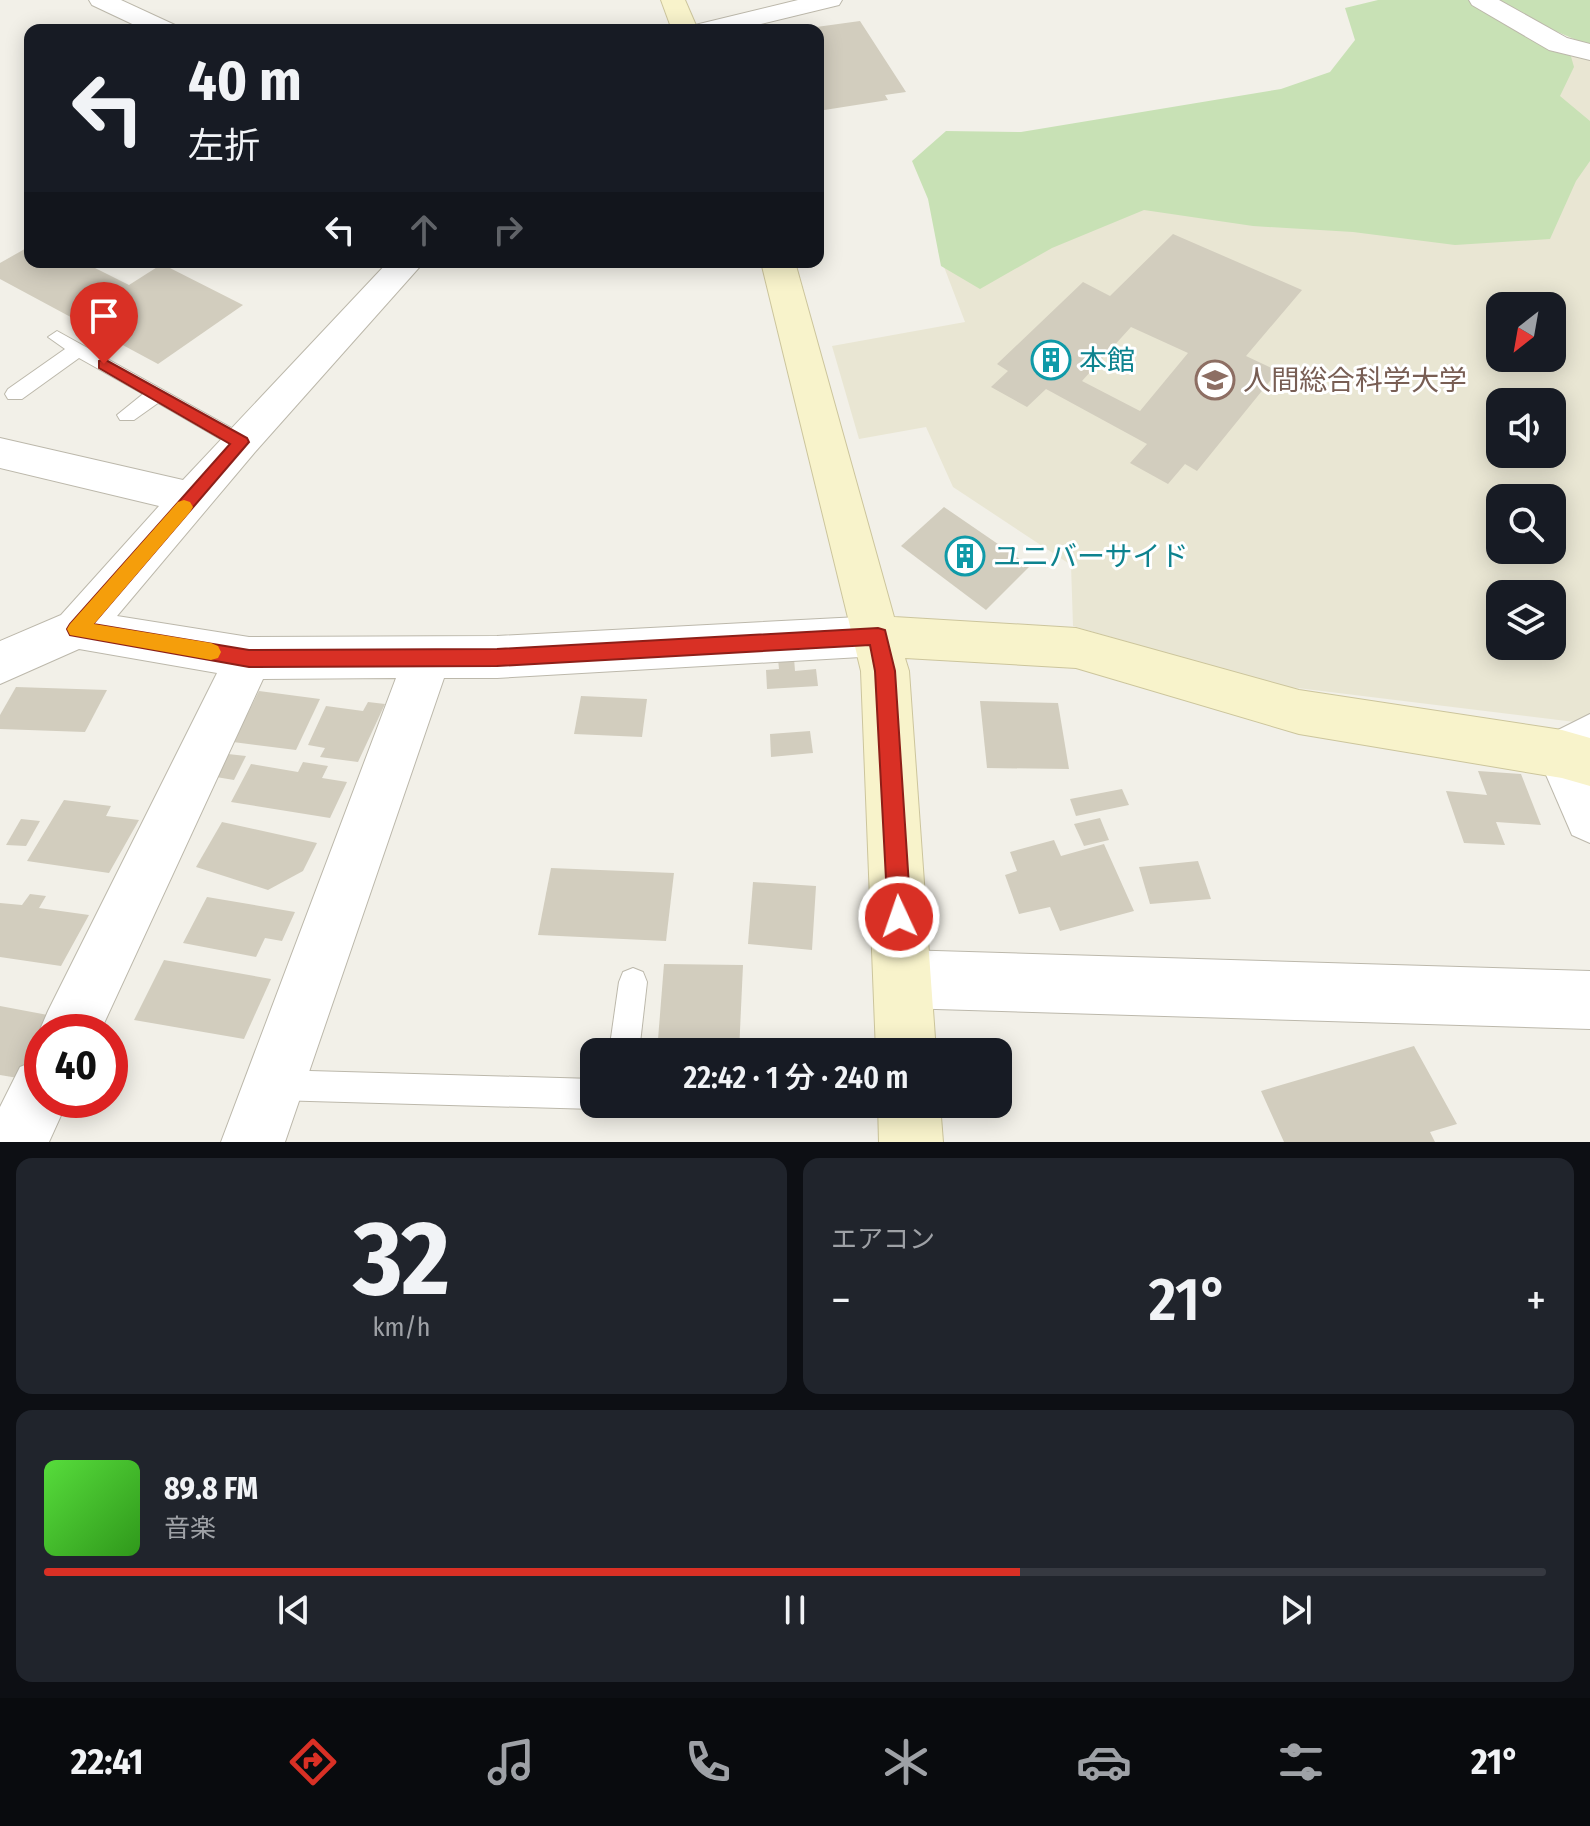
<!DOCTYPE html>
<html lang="ja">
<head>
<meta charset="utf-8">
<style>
	:root { --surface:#171b24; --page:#20242c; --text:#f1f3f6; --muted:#9ea1a6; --line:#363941; --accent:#d93025 }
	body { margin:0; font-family:"Fira Sans Condensed","Noto Sans JP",sans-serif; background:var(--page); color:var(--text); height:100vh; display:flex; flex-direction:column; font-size:30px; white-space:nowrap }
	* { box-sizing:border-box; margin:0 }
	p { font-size:26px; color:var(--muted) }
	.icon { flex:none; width:44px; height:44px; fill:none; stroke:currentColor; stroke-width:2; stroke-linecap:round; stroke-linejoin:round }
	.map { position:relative; height:1142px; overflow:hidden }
	.side { display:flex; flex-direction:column; gap:16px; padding:16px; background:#0d0f14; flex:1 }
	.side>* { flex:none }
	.hud { position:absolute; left:24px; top:24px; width:800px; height:244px; border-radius:16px; box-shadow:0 4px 20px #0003; background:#171b24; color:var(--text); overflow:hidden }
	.needle { width:52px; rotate:211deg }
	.controls { position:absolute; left:1486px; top:292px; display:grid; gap:16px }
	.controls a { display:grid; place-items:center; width:80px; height:80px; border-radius:16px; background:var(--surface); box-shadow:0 4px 20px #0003; font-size:40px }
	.speed { position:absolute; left:24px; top:1014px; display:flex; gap:16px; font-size:40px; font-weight:700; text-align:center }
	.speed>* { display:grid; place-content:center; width:104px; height:104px; border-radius:50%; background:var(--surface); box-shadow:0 4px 20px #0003; line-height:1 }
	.speed .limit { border:12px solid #d22; background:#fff; color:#111 }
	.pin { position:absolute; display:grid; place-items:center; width:68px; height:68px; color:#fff; margin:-82px -34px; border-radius:50% 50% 50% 0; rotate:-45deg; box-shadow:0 0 8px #0007 }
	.pin .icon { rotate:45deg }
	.me { position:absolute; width:88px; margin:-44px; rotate:357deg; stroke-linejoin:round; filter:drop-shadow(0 0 6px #0008) }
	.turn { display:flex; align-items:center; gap:28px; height:168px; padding:0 32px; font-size:36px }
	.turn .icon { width:104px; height:104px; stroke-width:2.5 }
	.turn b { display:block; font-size:56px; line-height:68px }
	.lanes { display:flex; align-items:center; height:76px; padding:0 32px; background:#0003; justify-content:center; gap:40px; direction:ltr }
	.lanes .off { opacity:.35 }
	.big { font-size:60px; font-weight:600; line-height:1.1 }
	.side .card { flex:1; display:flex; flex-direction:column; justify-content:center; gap:12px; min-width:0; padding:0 28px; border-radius:16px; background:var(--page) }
	.side .dial { align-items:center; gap:0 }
	.dial b { font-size:104px; line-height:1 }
	.song { display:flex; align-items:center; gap:24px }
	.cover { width:96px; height:96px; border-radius:12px; background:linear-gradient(135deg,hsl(110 70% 55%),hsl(110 70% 35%)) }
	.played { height:8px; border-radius:4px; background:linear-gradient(90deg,var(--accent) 65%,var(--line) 65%) }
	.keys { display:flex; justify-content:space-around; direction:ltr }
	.heat { display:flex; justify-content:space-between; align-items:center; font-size:44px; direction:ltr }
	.side .tiles { flex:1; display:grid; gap:16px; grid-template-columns:1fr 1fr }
	.card:last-child { grid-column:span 2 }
	.trip { position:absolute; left:580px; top:1038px; width:432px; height:80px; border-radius:16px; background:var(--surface); box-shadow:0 4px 20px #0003; font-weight:600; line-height:80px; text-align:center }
	.dock { display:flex; height:128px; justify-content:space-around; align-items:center; background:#090b0e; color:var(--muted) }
	.dock .icon { width:56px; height:56px }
	.dock .current { color:var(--accent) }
	.dock b { font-size:36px; color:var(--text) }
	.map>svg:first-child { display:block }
</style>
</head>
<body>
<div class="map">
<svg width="1590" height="1142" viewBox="0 0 1590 1142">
	<rect width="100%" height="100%" fill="#f2f0e8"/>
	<path fill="#e9e6d3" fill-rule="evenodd" d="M 1536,36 L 1590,60 L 1590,716 L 1583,723 L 1281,686 L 1073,626 L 1071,565 L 953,487 L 926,427 L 859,439 L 832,346 L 965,322 L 938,251 L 1456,146 ZM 1500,306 L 1552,306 L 1552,358 L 1500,358 ZM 1500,402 L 1552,402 L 1552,454 L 1500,454 ZM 1500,498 L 1552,498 L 1552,550 L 1500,550 ZM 1500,594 L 1552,594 L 1552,646 L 1500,646 Z"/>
	<path fill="#c8e1b5" d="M 1378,0 L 1590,0 L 1590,46 L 1537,23 L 1566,39 L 1574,67 L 1560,96 L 1590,121 L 1590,161 L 1576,181 L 1550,239 L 1455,245 L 1353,232 L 1253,226 L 1144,210 L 1052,248 L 980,289 L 941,266 L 928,199 L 912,161 L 946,131 L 1021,132 L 1281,89 L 1330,72 L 1355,40 L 1345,8 Z"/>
	<g fill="#d2cdbe" fill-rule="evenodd">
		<path d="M 860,21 L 906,92 L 885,95 L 888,100 L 818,111 L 818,30 L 809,28 Z"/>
		<path d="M 1173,234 L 1302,290 L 1246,356 L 1278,371 L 1197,471 L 1185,464 L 1168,484 L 1130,463 L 1147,444 L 1046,389 L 1027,407 L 991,387 L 1008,371 L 997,364 L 1083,282 L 1110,296 ZM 1131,327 L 1188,353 L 1140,411 L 1082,381 Z"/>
		<path d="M 30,246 L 30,262 L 94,262 L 89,265 L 129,285 L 162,264 L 243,305 L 158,364 L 0,279 L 0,263 Z"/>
		<path d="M 944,507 L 1030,566 L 986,610 L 901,546 Z"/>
		<path d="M 794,658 L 795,671 L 816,669 L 818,686 L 767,689 L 766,670 L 779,669 L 778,659 Z"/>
		<path d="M 16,687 L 107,690 L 85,732 L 0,729 L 0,715 Z"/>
		<path d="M 259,691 L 320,699 L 296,750 L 233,742 Z"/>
		<path d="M 581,696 L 647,699 L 642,737 L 574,734 Z"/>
		<path d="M 980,701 L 1058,703 L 1069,769 L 987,768 Z"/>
		<path d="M 368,702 L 385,704 L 358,762 L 320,757 L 325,748 L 308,745 L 326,706 L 363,711 Z"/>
		<path d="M 810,731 L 813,753 L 771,757 L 770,734 Z"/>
		<path d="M 228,754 L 246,756 L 234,780 L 216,777 Z"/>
		<path d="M 303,762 L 328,766 L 322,778 L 347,782 L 330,818 L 231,802 L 251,764 L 298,772 Z"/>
		<path d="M 1478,771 L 1521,774 L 1541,825 L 1496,822 L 1505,845 L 1464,843 L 1446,791 L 1487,795 Z"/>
		<path d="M 1122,789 L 1129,805 L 1076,816 L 1070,799 Z"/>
		<path d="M 64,800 L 111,806 L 106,816 L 139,820 L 109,873 L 27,861 Z"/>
		<path d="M 1100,818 L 1109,840 L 1084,846 L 1074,824 Z"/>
		<path d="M 21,819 L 40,821 L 26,846 L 6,845 Z"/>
		<path d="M 222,822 L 317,843 L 303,871 L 268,890 L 196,867 Z"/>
		<path d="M 1054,840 L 1061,856 L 1104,844 L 1134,911 L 1060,931 L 1050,907 L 1019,914 L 1005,875 L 1017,871 L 1010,852 Z"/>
		<path d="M 1198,861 L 1211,899 L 1150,904 L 1139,867 Z"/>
		<path d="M 551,868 L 674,873 L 666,941 L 538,935 Z"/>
		<path d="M 753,882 L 816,886 L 812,950 L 748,944 Z"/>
		<path d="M 30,894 L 46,896 L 39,908 L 89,915 L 61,966 L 0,957 L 0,903 L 22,905 Z"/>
		<path d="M 207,897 L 295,912 L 282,941 L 265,938 L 256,957 L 183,943 Z"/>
		<path d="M 164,960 L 271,979 L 244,1039 L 134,1020 Z"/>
		<path d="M 664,964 L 743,965 L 739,1052 L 657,1052 Z"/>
		<path d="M 0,1006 L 53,1016 L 18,1078 L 0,1075 Z"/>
		<path d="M 1414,1046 L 1457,1124 L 1430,1132 L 1435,1142 L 1284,1142 L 1261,1091 Z"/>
	</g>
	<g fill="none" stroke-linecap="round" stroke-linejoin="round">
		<g stroke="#bcb8ab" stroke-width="2">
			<g id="lane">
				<path d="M 57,331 L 248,437 L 251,442 L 248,447 L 234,447 L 158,403 L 134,420 L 120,420 L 117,415 L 143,394 L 79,358 L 22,399 L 8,399 L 5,394 L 8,389 L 65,349 L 48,337 Z"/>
				<path d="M 633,968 L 643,972 L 647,982 L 639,1052 L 609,1052 L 619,982 L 623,972 Z"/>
				<path d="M 275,1070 L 594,1079 L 594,1104 L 605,1104 L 594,1109 L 275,1100 L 264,1096 L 260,1085 L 264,1074 Z"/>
			</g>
		</g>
		<g stroke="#bcb8ab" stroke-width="2">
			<g id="street">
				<path d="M 89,0 L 121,0 L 175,25 L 179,30 L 145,30 L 92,5 Z"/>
				<path d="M 798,0 L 842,0 L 839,5 L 736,30 L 691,30 L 695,25 Z"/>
				<path d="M 1469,0 L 1499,0 L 1567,38 L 1590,44 L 1590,60 L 1549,50 L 1472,5 Z"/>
				<path d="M 388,262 L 424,262 L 255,452 L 117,616 L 249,637 L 497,636 L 878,616 L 894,622 L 901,636 L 894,650 L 878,656 L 497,678 L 444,678 L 285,1142 L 221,1142 L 396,678 L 263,679 L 100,1032 L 42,1032 L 42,1039 L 39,1032 L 48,1011 L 217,673 L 79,649 L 0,684 L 0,641 L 61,615 L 159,506 L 0,468 L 0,438 L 183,480 Z"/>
				<path d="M 1590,714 L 1590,843 L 1572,835 L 1537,754 L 1544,737 Z"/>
				<path d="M 903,950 L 1590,971 L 1590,1029 L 903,1008 L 883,999 L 874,979 L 883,959 Z"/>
				<path d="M 42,1058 L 42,1100 L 68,1100 L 49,1142 L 0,1142 L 0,1107 L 20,1067 Z"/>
			</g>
		</g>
		<g stroke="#ccc59c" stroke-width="2">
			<g id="secondary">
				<path d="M 661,0 L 685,0 L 698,30 L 672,30 Z"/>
				<path d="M 761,262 L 795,262 L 894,617 L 1076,628 L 1299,690 L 1562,730 L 1590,738 L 1590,786 L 1562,778 L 1299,734 L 1076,668 L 905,658 L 909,671 L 936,1052 L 876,1052 L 861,671 Z"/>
				<path d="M 878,1104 L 940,1104 L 943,1142 L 879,1142 Z"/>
			</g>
		</g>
		<use href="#lane" fill="#fff" fill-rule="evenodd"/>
		<use href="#street" fill="#fff" fill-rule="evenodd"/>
		<use href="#secondary" fill="#f8f3cb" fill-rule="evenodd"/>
	</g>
	<path fill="#d93025" stroke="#8d1f18" stroke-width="2" d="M 104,359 L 247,438 L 249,442 L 93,624 L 249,650 L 497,649 L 878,628 L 885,630 L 895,671 L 911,917 L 907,926 L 899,929 L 891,926 L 888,917 L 875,671 L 870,645 L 497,666 L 249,667 L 70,635 L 67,629 L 70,624 L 230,444 L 99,368 L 99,361 Z"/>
	<path fill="#f59e0b" d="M 184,500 L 190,502 L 193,507 L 190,512 L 94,624 L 211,643 L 218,646 L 221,652 L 218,658 L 211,660 L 70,635 L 67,629 L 70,624 L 178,502 Z"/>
	<defs>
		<g id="building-ring" transform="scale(2)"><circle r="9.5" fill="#fff" stroke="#0f9aa8" stroke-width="1.5"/><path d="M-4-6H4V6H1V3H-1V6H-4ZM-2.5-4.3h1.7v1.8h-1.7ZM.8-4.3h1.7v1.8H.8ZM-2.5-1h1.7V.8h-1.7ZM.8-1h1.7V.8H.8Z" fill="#0f9aa8"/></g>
		<g id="university-ring" transform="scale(2)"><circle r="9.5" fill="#fff" stroke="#8d6e63" stroke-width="1.5"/><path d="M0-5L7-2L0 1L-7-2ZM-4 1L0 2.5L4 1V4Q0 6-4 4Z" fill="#8d6e63"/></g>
	</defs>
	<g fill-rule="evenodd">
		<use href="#building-ring" x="1051" y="360"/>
		<use href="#university-ring" x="1215" y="380"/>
		<use href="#building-ring" x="965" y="556"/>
	</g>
	<g text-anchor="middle" stroke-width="6" stroke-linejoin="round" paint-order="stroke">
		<g font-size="28" fill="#0d838f" stroke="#fff" text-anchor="start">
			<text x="1079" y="370">本館</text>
			<text x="993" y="566">ユニバーサイド</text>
		</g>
		<g font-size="28" fill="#785e54" stroke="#fff" text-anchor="start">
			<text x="1243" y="390">人間総合科学大学</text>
		</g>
	</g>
</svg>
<div class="controls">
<a><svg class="needle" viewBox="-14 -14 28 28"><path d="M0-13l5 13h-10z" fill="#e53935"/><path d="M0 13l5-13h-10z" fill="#9ea1a6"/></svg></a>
<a><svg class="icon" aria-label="sound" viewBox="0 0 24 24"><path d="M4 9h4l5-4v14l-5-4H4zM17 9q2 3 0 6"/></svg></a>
<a><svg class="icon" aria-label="search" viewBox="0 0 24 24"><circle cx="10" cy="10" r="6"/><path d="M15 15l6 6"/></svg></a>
<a><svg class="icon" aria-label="layers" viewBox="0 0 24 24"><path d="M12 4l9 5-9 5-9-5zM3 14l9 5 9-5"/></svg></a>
</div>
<div class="speed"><div class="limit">40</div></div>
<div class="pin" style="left:104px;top:364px;background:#d93025"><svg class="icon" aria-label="arrive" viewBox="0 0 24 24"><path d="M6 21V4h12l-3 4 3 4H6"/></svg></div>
<svg class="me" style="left:899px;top:917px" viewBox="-20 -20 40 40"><circle r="17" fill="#d93025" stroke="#fff" stroke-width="3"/><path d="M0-11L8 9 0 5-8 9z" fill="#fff"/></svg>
<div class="trip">22:42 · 1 分 · 240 m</div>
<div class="hud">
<div class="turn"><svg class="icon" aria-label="left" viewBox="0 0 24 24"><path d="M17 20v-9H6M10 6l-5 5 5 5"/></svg><div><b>40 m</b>左折</div></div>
<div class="lanes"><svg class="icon" aria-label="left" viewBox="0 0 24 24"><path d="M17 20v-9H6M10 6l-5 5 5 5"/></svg><svg class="icon off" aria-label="ahead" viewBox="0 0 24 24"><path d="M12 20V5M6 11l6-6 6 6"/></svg><svg class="icon off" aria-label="right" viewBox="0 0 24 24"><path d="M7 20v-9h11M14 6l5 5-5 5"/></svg></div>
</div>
</div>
<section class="side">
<div class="tiles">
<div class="card dial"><b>32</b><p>km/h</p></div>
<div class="card"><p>エアコン</p>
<div class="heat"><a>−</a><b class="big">21°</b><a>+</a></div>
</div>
<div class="card">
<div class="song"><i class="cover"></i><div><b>89.8 FM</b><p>音楽</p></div></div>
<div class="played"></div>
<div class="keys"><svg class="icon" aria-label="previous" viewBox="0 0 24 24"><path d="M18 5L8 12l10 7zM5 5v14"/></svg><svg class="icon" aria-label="pause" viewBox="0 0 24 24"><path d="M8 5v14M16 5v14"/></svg><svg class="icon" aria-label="next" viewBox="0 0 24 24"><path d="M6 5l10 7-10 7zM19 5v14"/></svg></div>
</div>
</div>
</section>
<nav class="dock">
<b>22:41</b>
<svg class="icon current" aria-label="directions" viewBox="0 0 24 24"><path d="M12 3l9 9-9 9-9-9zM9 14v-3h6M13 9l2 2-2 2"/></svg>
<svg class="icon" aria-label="music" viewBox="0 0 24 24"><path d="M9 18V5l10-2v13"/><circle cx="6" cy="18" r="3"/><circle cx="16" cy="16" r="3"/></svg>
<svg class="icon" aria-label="phone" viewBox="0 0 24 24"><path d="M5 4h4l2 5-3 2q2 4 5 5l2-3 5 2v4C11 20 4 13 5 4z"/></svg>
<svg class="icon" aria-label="climate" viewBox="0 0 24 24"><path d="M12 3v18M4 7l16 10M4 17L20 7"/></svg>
<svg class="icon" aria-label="car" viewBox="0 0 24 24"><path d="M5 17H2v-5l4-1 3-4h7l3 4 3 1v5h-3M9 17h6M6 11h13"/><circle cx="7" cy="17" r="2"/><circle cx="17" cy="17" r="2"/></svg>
<svg class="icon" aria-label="filters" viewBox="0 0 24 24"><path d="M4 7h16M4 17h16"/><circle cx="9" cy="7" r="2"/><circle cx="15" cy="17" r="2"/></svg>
<b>21°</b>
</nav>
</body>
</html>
